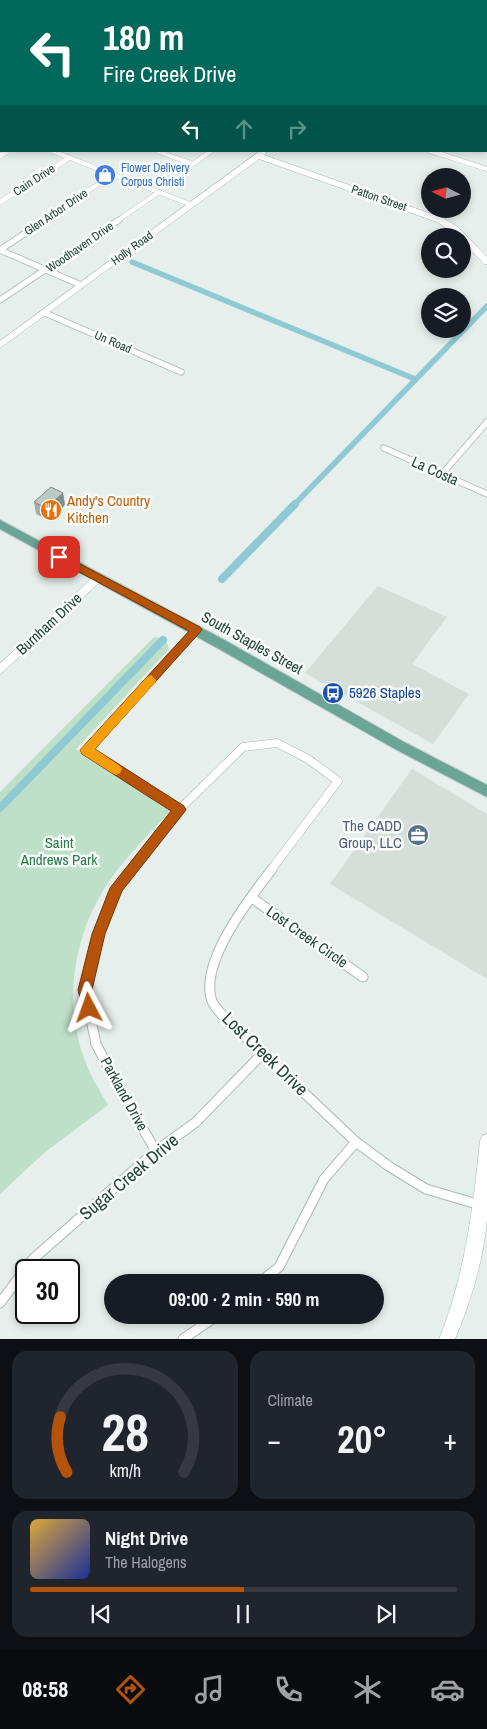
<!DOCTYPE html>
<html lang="en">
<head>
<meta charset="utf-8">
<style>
	:root { --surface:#171b24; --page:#20242c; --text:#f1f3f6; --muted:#9ea1a6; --line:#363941; --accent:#b45309 }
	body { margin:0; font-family:"Archivo Narrow",sans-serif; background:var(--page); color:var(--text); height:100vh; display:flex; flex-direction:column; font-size:19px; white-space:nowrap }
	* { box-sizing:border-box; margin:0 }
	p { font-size:16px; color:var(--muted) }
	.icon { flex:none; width:28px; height:28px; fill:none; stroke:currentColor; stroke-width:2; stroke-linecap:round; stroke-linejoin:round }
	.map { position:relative; height:1339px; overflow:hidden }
	.side { display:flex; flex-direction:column; gap:12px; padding:12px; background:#0d0f14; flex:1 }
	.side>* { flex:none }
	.banner { position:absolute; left:0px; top:0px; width:488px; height:152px; box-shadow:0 2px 8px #0003; background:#00695c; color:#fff; overflow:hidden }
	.needle { width:32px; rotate:276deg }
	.fabs { position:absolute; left:421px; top:168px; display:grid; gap:10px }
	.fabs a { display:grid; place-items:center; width:50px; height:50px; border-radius:50%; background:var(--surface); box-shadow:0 2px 8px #0003; font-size:25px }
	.speed { position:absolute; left:15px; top:1259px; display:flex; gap:10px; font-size:25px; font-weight:700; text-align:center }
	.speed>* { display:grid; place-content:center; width:65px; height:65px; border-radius:50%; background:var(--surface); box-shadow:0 2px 8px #0003; line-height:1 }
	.speed .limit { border:2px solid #111; border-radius:8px; background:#fff; color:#111 }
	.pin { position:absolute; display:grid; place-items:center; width:42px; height:42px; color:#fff; margin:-21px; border-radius:10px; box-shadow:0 2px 8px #0006 }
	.me { position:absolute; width:55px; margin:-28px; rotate:356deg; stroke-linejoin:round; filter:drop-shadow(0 0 4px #0008) }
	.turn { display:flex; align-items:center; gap:18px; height:105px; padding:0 20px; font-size:22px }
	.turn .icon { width:65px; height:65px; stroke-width:2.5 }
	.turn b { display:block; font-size:35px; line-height:42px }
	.lanes { display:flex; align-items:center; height:48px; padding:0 20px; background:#0003; justify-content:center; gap:25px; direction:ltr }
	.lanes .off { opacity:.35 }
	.big { font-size:38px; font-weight:700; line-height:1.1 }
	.side .card { flex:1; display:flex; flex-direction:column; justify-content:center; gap:8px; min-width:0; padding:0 18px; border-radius:15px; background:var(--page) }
	.side .dial { align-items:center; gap:0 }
	.dial svg { height:130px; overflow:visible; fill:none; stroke:var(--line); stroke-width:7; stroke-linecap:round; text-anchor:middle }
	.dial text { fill:var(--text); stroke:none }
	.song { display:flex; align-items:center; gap:15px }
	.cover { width:60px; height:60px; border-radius:8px; background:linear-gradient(135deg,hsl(40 70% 55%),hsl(230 70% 35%)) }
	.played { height:5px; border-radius:2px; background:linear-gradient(90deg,var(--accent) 50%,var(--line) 50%) }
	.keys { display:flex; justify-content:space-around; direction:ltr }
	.heat { display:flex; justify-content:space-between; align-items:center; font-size:28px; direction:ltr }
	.side .tiles { flex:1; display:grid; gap:12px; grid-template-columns:1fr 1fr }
	.card:last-child { grid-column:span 2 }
	.trip { position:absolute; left:104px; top:1274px; width:280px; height:50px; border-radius:25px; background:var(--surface); box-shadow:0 2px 8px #0003; font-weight:700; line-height:50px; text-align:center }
	.tabs { display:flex; height:80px; justify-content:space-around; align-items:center; background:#090b0e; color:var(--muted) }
	.tabs .icon { width:35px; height:35px }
	.tabs .current { color:var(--accent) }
	.tabs b { font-size:22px; color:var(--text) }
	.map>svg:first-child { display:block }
</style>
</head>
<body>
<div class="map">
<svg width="487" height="1339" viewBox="0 0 487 1339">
	<rect width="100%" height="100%" fill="#e6efeb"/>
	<g fill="#d4dfda">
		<path d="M 378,586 L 447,617 L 412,664 L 469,694 L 433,744 L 305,673 Z"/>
		<path d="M 412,769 L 487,814 L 487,979 L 330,884 Z"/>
	</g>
	<path fill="#bfe0c8" d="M 157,637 L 167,643 L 169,649 L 76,749 L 170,811 C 149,835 123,859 106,886 C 74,936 63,1002 84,1058 C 90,1075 99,1090 108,1105 L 44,1153 L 0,1194 L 0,792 L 153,638 Z"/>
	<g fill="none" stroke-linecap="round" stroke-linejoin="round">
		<g stroke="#8ec9d4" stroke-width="5.5">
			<path d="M 132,262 L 415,379"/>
			<path d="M 294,505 L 487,306"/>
		</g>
		<g stroke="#8ec9d4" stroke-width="8">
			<path d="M 222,579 L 295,504"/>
			<path d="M 0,808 L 163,640"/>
		</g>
		<g stroke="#a8b8b2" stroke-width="5">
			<g id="street-far3">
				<path d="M 94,1 L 99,1"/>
				<path d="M 52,151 L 192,205"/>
				<path d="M 157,151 L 193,164 L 211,151"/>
				<path d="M 431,151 L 487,169"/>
				<path d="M 0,156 L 8,151"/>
				<path d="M 0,202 L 69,158"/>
				<path d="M 43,221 L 112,175"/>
				<path d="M 117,221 L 159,192"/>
			</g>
		</g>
		<g stroke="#a8b8b2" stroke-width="7">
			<g id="street-far2">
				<path d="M 0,250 L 45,220"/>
				<path d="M 0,250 L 81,285"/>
				<path d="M 0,300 L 119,220"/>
				<path d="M 45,313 L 181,372"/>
				<path d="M 384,448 L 487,494"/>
				<path d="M 442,474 L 487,422"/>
			</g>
		</g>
		<g stroke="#a8b8b2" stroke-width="9">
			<g id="street-far1">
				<path d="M 0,669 L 98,578"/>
				<path d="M 179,810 L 86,750 L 196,630"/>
				<path d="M 131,870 L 179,810 L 243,747 L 277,743 L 308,759 L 338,781 L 271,870"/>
			</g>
		</g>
		<g stroke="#a8b8b2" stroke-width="11">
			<g id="street">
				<path d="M 132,869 L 117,888 L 98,934 L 85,990 L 96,1044 L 125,1099 L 156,1151"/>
				<path d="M 272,869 C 250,898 201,960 211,998 C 212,1005 220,1012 224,1017 L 356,1142 L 390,1167 L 426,1189 L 487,1207"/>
				<path d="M 252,898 L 363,977"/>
				<path d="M 260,1282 L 279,1267 L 324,1179 L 356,1142"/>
				<path d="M 0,1303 L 33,1259 L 156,1151 L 196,1122 L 262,1054"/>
				<path d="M 183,1339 L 218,1315"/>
			</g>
		</g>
		<g stroke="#a4bbb3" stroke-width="1">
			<g id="secondary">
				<rect x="0" y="24" width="1" height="5"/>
				<path d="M 260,151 L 268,151 L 264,155 L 443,218 L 458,227 L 487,257 L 487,264 L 484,264 L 462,241 L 462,236 L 458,236 L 437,222 L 259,159 L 0,348 L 0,341 Z"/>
				<path d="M 487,1134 C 487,1161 487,1190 487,1218 C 484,1259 471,1301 455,1339 L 439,1339 C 465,1275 473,1209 480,1141 L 482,1136 Z"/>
			</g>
		</g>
		<g stroke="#c2cac8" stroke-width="2">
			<path id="primary" d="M 0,520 L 228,642 L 404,742 L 487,785 L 487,797 L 395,749 L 219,649 L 0,529 Z"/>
		</g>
		<use href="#street-far3" stroke="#fff" stroke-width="4.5"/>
		<use href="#street-far2" stroke="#fff" stroke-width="5.5"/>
		<use href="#street-far1" stroke="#fff" stroke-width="8"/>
		<use href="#street" stroke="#fff" stroke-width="9"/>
		<use href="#secondary" fill="#fff" fill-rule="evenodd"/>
		<use href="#primary" fill="#6aa596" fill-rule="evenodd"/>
	</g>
	<path fill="#a1aea9" d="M 63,493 L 65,505 L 48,520 L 36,514 L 34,502 Z"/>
	<path fill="#838d89" d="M 63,493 L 65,505 L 48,520 L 46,508 Z"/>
	<path fill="#bbcac4" stroke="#838d89" d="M 51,487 L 63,493 L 46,508 L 34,502 Z"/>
	<path fill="#b45309" stroke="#753606" d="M 59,553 L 200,627 L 202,630 L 95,749 L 184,806 L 186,810 L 122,891 L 105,934 L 92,990 L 96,1008 L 94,1013 L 89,1015 L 84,1013 L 78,990 L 92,934 L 110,888 L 171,811 L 82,754 L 80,750 L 189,631 L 55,559 L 54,557 Z"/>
	<path fill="#f59e0b" d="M 151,675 L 156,680 L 155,683 L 95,749 L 120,766 L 122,769 L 120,773 L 116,775 L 112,773 L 82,754 L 80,750 L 147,677 Z"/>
	<defs>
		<g id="shop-disc" transform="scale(1.125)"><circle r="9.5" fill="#3f7fe0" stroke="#f7fbf9"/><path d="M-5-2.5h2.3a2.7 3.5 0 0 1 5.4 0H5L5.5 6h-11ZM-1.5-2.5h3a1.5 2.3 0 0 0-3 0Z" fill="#fff"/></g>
		<g id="restaurant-disc" transform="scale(1.125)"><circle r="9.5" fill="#e8710a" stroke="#f7fbf9"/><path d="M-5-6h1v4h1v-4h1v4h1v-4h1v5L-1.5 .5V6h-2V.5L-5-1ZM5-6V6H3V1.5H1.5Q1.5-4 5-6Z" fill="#fff"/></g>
		<g id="bus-disc" transform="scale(1.125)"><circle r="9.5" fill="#1a4fb4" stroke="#f7fbf9"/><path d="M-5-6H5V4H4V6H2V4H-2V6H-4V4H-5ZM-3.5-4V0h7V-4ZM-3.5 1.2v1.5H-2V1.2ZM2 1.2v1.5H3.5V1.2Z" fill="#fff"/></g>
		<g id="office-disc" transform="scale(1.125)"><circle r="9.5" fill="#5c6f8a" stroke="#f7fbf9"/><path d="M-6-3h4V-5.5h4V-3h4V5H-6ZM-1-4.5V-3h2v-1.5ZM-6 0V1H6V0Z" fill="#fff"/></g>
	</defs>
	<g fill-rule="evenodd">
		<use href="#shop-disc" x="105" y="175"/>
		<use href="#restaurant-disc" x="51" y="510"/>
		<use href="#bus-disc" x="333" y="693"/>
		<use href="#office-disc" x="418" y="835"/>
	</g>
	<g text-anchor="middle" stroke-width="5" stroke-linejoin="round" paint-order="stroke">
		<g font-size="12" fill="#366cbe" stroke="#f7fbf9" text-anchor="start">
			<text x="121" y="172">Flower Delivery<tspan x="121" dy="14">Corpus Christi</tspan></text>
		</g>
		<g font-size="12" fill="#24423a" stroke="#f7fbf9">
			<text transform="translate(34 180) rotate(-33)" y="4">Cain Drive</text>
			<text transform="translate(379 198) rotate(19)" y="4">Patton Street</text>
			<text transform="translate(56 212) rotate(-34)" y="4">Glen Arbor Drive</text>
			<text transform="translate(80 247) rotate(-35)" y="4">Woodhaven Drive</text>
			<text transform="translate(132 248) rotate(-36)" y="4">Holly Road</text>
			<text transform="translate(113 342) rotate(23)" y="4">Un Road</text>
		</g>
		<g font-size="15" fill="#24423a" stroke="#f7fbf9">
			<text transform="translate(435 471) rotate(24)" y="5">La Costa</text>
			<text transform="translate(49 624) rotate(-43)" y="5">Burnham Drive</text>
			<text transform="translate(252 643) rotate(29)" y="5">South Staples Street</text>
			<text transform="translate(307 937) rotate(35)" y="5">Lost Creek Circle</text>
			<text transform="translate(124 1094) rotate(61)" y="5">Parkland Drive</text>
		</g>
		<g font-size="15" fill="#c56008" stroke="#f7fbf9" text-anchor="start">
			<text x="67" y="506">Andy's Country<tspan x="67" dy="17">Kitchen</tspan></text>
		</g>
		<g font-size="15" fill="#164399" stroke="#f7fbf9" text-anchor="start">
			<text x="349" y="698">5926 Staples</text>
		</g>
		<g font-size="15" fill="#4e5e75" stroke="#f7fbf9" text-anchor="end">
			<text x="402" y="831">The CADD<tspan x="402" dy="17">Group, LLC</tspan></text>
		</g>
		<g font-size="15" fill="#2d7a4b" stroke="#f7fbf9">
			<text x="59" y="848">Saint<tspan x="59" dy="17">Andrews Park</tspan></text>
		</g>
		<g font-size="18" fill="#24423a" stroke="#f7fbf9">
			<text transform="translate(265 1054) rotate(44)" y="6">Lost Creek Drive</text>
			<text transform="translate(129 1177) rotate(-40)" y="6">Sugar Creek Drive</text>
		</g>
	</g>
</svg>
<div class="fabs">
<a><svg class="needle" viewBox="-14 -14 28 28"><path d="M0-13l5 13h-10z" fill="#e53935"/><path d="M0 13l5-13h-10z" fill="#9ea1a6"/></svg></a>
<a><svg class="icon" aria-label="search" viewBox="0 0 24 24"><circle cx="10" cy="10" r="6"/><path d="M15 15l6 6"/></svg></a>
<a><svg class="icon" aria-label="layers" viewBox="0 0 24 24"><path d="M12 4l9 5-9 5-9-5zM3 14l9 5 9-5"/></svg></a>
</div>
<div class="speed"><div class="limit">30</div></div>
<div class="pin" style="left:59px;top:557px;background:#d93025"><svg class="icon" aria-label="arrive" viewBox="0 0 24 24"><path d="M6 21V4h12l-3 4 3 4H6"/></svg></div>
<svg class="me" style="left:89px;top:1008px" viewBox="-20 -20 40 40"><path d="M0-17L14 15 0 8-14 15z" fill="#b45309" stroke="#fff" stroke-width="4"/></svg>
<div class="trip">09:00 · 2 min · 590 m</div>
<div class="banner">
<div class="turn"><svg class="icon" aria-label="left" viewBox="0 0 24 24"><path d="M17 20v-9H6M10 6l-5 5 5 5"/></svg><div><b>180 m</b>Fire Creek Drive</div></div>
<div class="lanes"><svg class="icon" aria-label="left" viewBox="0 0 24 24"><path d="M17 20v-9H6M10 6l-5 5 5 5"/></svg><svg class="icon off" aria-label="ahead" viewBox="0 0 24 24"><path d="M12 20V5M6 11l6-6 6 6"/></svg><svg class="icon off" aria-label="right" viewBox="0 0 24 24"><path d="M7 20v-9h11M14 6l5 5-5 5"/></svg></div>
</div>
</div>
<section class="side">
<div class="tiles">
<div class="card dial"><svg viewBox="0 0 100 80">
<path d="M14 69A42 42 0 1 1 86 69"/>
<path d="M14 69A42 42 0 0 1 10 35" stroke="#b45309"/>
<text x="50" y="56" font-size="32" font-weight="700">28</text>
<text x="50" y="72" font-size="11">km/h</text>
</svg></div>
<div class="card"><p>Climate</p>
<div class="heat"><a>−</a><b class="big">20°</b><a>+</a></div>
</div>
<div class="card">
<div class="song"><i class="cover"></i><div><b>Night Drive</b><p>The Halogens</p></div></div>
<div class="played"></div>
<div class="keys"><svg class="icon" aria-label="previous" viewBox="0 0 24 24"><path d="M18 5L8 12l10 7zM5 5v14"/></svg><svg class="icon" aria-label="pause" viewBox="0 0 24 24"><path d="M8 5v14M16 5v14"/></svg><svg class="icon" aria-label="next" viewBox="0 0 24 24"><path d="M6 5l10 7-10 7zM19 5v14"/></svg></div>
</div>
</div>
</section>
<nav class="tabs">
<b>08:58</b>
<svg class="icon current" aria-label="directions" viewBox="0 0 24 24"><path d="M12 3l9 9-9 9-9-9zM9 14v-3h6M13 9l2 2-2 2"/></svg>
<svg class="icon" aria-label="music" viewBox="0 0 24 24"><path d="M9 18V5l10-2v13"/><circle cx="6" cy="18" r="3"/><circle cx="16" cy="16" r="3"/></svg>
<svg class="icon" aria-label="phone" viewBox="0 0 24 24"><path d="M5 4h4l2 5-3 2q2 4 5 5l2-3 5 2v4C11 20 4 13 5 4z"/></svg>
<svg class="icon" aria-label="climate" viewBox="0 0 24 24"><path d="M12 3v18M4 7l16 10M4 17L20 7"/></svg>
<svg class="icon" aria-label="car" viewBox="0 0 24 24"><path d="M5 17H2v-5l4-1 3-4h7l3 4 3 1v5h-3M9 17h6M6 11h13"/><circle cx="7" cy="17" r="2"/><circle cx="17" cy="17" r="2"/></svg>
</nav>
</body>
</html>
